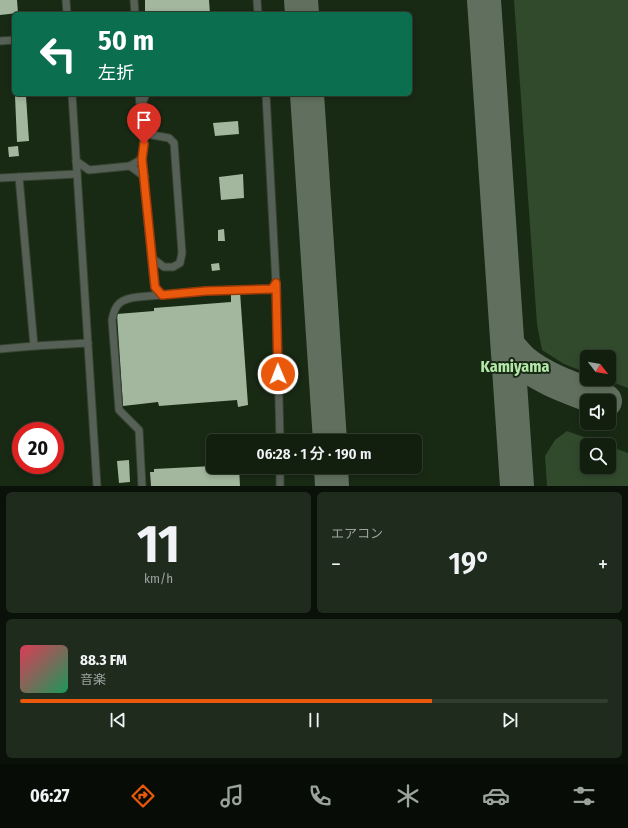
<!DOCTYPE html>
<html lang="ja">
<head>
<meta charset="utf-8">
<style>
	:root { --surface:#121f0f; --page:#1f2c1d; --text:#f1f3f6; --muted:#9ca29e; --line:#313d2f; --accent:#ea580c }
	body { margin:0; font-family:"Fira Sans Condensed","Noto Sans JP",sans-serif; background:var(--page); color:var(--text); height:100vh; display:flex; flex-direction:column; font-size:15px; white-space:nowrap }
	* { box-sizing:border-box; margin:0 }
	p { font-size:13px; color:var(--muted) }
	.icon { flex:none; width:22px; height:22px; fill:none; stroke:currentColor; stroke-width:2; stroke-linecap:round; stroke-linejoin:round }
	.map { position:relative; height:486px; overflow:hidden }
	.side { display:flex; flex-direction:column; gap:6px; padding:6px; background:#0a1108; flex:1 }
	.side>* { flex:none }
	.guide { position:absolute; left:12px; top:12px; width:400px; height:84px; border-radius:6px; box-shadow:0 2px 6px #0003,0 0 0 1px var(--line); background:#0b6e4f; color:#fff; overflow:hidden }
	.needle { width:26px; rotate:121deg }
	.tools { position:absolute; left:580px; top:350px; display:grid; gap:8px }
	.tools a { display:grid; place-items:center; width:36px; height:36px; border-radius:6px; background:var(--surface); box-shadow:0 2px 6px #0003,0 0 0 1px var(--line); font-size:20px }
	.speed { position:absolute; left:12px; top:422px; display:flex; gap:8px; font-size:20px; font-weight:700; text-align:center }
	.speed>* { display:grid; place-content:center; width:52px; height:52px; border-radius:50%; background:var(--surface); box-shadow:0 2px 6px #0003,0 0 0 1px var(--line); line-height:1 }
	.speed .limit { border:6px solid #d22; background:#fff; color:#111 }
	.pin { position:absolute; display:grid; place-items:center; width:34px; height:34px; color:#fff; margin:-41px -17px; border-radius:50% 50% 50% 0; rotate:-45deg; box-shadow:0 0 4px #0007 }
	.pin .icon { rotate:45deg }
	.me { position:absolute; width:44px; margin:-22px; rotate:359deg; stroke-linejoin:round; filter:drop-shadow(0 0 3px #0008) }
	.turn { display:flex; align-items:center; gap:14px; height:84px; padding:0 20px; font-size:18px }
	.turn .icon { width:52px; height:52px; stroke-width:2.5 }
	.turn b { display:block; font-size:28px; line-height:34px }
	.big { font-size:30px; font-weight:600; line-height:1.1 }
	.side .card { flex:1; display:flex; flex-direction:column; justify-content:center; gap:6px; min-width:0; padding:0 14px; border-radius:6px; background:var(--page) }
	.side .dial { align-items:center; gap:0 }
	.dial b { font-size:52px; line-height:1 }
	.song { display:flex; align-items:center; gap:12px }
	.cover { width:48px; height:48px; border-radius:6px; background:linear-gradient(135deg,hsl(350 70% 55%),hsl(150 70% 35%)) }
	.played { height:4px; border-radius:2px; background:linear-gradient(90deg,var(--accent) 70%,var(--line) 70%) }
	.keys { display:flex; justify-content:space-around; direction:ltr }
	.heat { display:flex; justify-content:space-between; align-items:center; font-size:22px; direction:ltr }
	.side .tiles { flex:1; display:grid; gap:6px; grid-template-columns:1fr 1fr }
	.card:last-child { grid-column:span 2 }
	.trip { position:absolute; left:206px; top:434px; width:216px; height:40px; border-radius:6px; background:var(--surface); box-shadow:0 2px 6px #0003,0 0 0 1px var(--line); font-weight:600; line-height:40px; text-align:center }
	.menu { display:flex; height:64px; justify-content:space-around; align-items:center; background:#070c06; color:var(--muted) }
	.menu .icon { width:28px; height:28px }
	.menu .current { color:var(--accent) }
	.menu b { font-size:18px; color:var(--text) }
	.map>svg:first-child { display:block }
</style>
</head>
<body>
<div class="map">
<svg width="628" height="486" viewBox="0 0 628 486">
	<rect width="100%" height="100%" fill="#182914"/>
	<g fill="#314a2c">
		<path d="M 514,0 L 628,0 L 628,388 L 604,379 L 609,379 L 609,357 L 587,357 L 587,373 L 564,364 L 542,350 L 537,324 Z"/>
		<path d="M 567,431 L 606,445 L 587,445 L 587,467 L 609,467 L 609,446 L 628,453 L 628,486 L 547,486 L 545,456 L 555,440 Z"/>
	</g>
	<g fill="none" stroke-linecap="round" stroke-linejoin="round">
		<g stroke="#61705e" stroke-width="34">
			<path d="M 301,0 L 302,14"/>
			<path d="M 484,0 L 517,486"/>
			<path d="M 307,94 L 330,441"/>
			<path d="M 508,346 C 513,351 517,357 523,362 C 546,381 578,390 605,401"/>
			<path d="M 331,467 L 332,486"/>
		</g>
	</g>
	<g fill="#a2b79d">
		<path d="M 0,0 L 17,0 L 18,13 L 0,15 Z"/>
		<path d="M 145,0 L 209,0 L 210,14 L 145,14 Z"/>
		<path d="M 15,96 L 26,96 L 29,141 L 17,142 Z"/>
		<path d="M 238,121 L 239,134 L 215,136 L 213,123 Z"/>
		<path d="M 18,146 L 19,156 L 9,157 L 8,147 Z"/>
		<path d="M 243,174 L 244,198 L 221,200 L 219,177 Z"/>
		<path d="M 224,229 L 225,241 L 218,241 L 218,230 Z"/>
		<path d="M 219,263 L 220,270 L 212,271 L 211,264 Z"/>
		<path d="M 240,292 L 248,405 L 238,407 L 237,400 L 159,406 L 158,402 L 123,406 L 117,314 L 154,311 L 154,308 L 231,302 L 231,293 Z"/>
		<path d="M 129,460 L 130,482 L 119,483 L 117,461 Z"/>
		<path d="M 213,466 L 213,467 L 239,467 L 240,486 L 151,486 L 150,472 L 154,472 L 154,469 Z"/>
	</g>
	<g fill="none" stroke-linecap="round" stroke-linejoin="round">
		<g stroke="#354531" stroke-width="9">
			<g id="lane">
				<path d="M 66,0 L 67,14"/>
				<path d="M 134,0 L 135,14"/>
				<path d="M 257,0 L 258,14"/>
				<path d="M 0,41 L 14,40"/>
				<path d="M 72,94 L 97,486"/>
				<path d="M 139,94 L 144,144 L 142,159 L 153,273 L 155,287 L 162,295"/>
				<path d="M 266,94 L 276,283 L 280,441"/>
				<path d="M 141,106 L 146,94"/>
				<path d="M 143,131 L 152,135 L 169,138 L 174,143 L 182,253 L 180,263 L 173,267 L 164,267 L 152,258"/>
				<path d="M 76,161 L 89,170 L 130,166 L 142,159"/>
				<path d="M 130,166 L 145,177"/>
				<path d="M 19,177 L 34,346"/>
				<path d="M 0,178 L 77,174"/>
				<path d="M 0,349 L 34,346 L 88,343"/>
				<path d="M 280,467 L 280,486"/>
				<path d="M 142,486 L 139,430 L 119,410 L 112,320 C 115,303 121,299 138,297 L 206,291 L 272,289 L 276,283"/>
			</g>
		</g>
		<use href="#lane" stroke="#576056" stroke-width="7"/>
	</g>
	<g fill="none" stroke-linecap="round" stroke-linejoin="round">
		<g stroke="#983908" stroke-width="10">
			<path id="route" d="M 144,144 L 142,159 L 155,287 L 162,295 L 206,291 L 272,289 L 276,283 L 278,374"/>
		</g>
		<use href="#route" stroke="#ea580c" stroke-width="7"/>
	</g>
	<g text-anchor="middle" stroke-width="4" stroke-linejoin="round" paint-order="stroke">
		<g font-size="16" font-weight="bold" fill="#b4e8a9" stroke="#182914">
			<text x="515" y="372">Kamiyama</text>
		</g>
	</g>
</svg>
<div class="tools">
<a><svg class="needle" viewBox="-14 -14 28 28"><path d="M0-13l5 13h-10z" fill="#e53935"/><path d="M0 13l5-13h-10z" fill="#9ca29e"/></svg></a>
<a><svg class="icon" aria-label="sound" viewBox="0 0 24 24"><path d="M4 9h4l5-4v14l-5-4H4zM17 9q2 3 0 6"/></svg></a>
<a><svg class="icon" aria-label="search" viewBox="0 0 24 24"><circle cx="10" cy="10" r="6"/><path d="M15 15l6 6"/></svg></a>
</div>
<div class="speed"><div class="limit">20</div></div>
<div class="pin" style="left:144px;top:144px;background:#d93025"><svg class="icon" aria-label="arrive" viewBox="0 0 24 24"><path d="M6 21V4h12l-3 4 3 4H6"/></svg></div>
<svg class="me" style="left:278px;top:374px" viewBox="-20 -20 40 40"><circle r="17" fill="#ea580c" stroke="#fff" stroke-width="3"/><path d="M0-11L8 9 0 5-8 9z" fill="#fff"/></svg>
<div class="trip">06:28 · 1 分 · 190 m</div>
<div class="guide">
<div class="turn"><svg class="icon" aria-label="left" viewBox="0 0 24 24"><path d="M17 20v-9H6M10 6l-5 5 5 5"/></svg><div><b>50 m</b>左折</div></div>
</div>
</div>
<section class="side">
<div class="tiles">
<div class="card dial"><b>11</b><p>km/h</p></div>
<div class="card"><p>エアコン</p>
<div class="heat"><a>−</a><b class="big">19°</b><a>+</a></div>
</div>
<div class="card">
<div class="song"><i class="cover"></i><div><b>88.3 FM</b><p>音楽</p></div></div>
<div class="played"></div>
<div class="keys"><svg class="icon" aria-label="previous" viewBox="0 0 24 24"><path d="M18 5L8 12l10 7zM5 5v14"/></svg><svg class="icon" aria-label="pause" viewBox="0 0 24 24"><path d="M8 5v14M16 5v14"/></svg><svg class="icon" aria-label="next" viewBox="0 0 24 24"><path d="M6 5l10 7-10 7zM19 5v14"/></svg></div>
</div>
</div>
</section>
<nav class="menu">
<b>06:27</b>
<svg class="icon current" aria-label="directions" viewBox="0 0 24 24"><path d="M12 3l9 9-9 9-9-9zM9 14v-3h6M13 9l2 2-2 2"/></svg>
<svg class="icon" aria-label="music" viewBox="0 0 24 24"><path d="M9 18V5l10-2v13"/><circle cx="6" cy="18" r="3"/><circle cx="16" cy="16" r="3"/></svg>
<svg class="icon" aria-label="phone" viewBox="0 0 24 24"><path d="M5 4h4l2 5-3 2q2 4 5 5l2-3 5 2v4C11 20 4 13 5 4z"/></svg>
<svg class="icon" aria-label="climate" viewBox="0 0 24 24"><path d="M12 3v18M4 7l16 10M4 17L20 7"/></svg>
<svg class="icon" aria-label="car" viewBox="0 0 24 24"><path d="M5 17H2v-5l4-1 3-4h7l3 4 3 1v5h-3M9 17h6M6 11h13"/><circle cx="7" cy="17" r="2"/><circle cx="17" cy="17" r="2"/></svg>
<svg class="icon" aria-label="filters" viewBox="0 0 24 24"><path d="M4 7h16M4 17h16"/><circle cx="9" cy="7" r="2"/><circle cx="15" cy="17" r="2"/></svg>
</nav>
</body>
</html>
